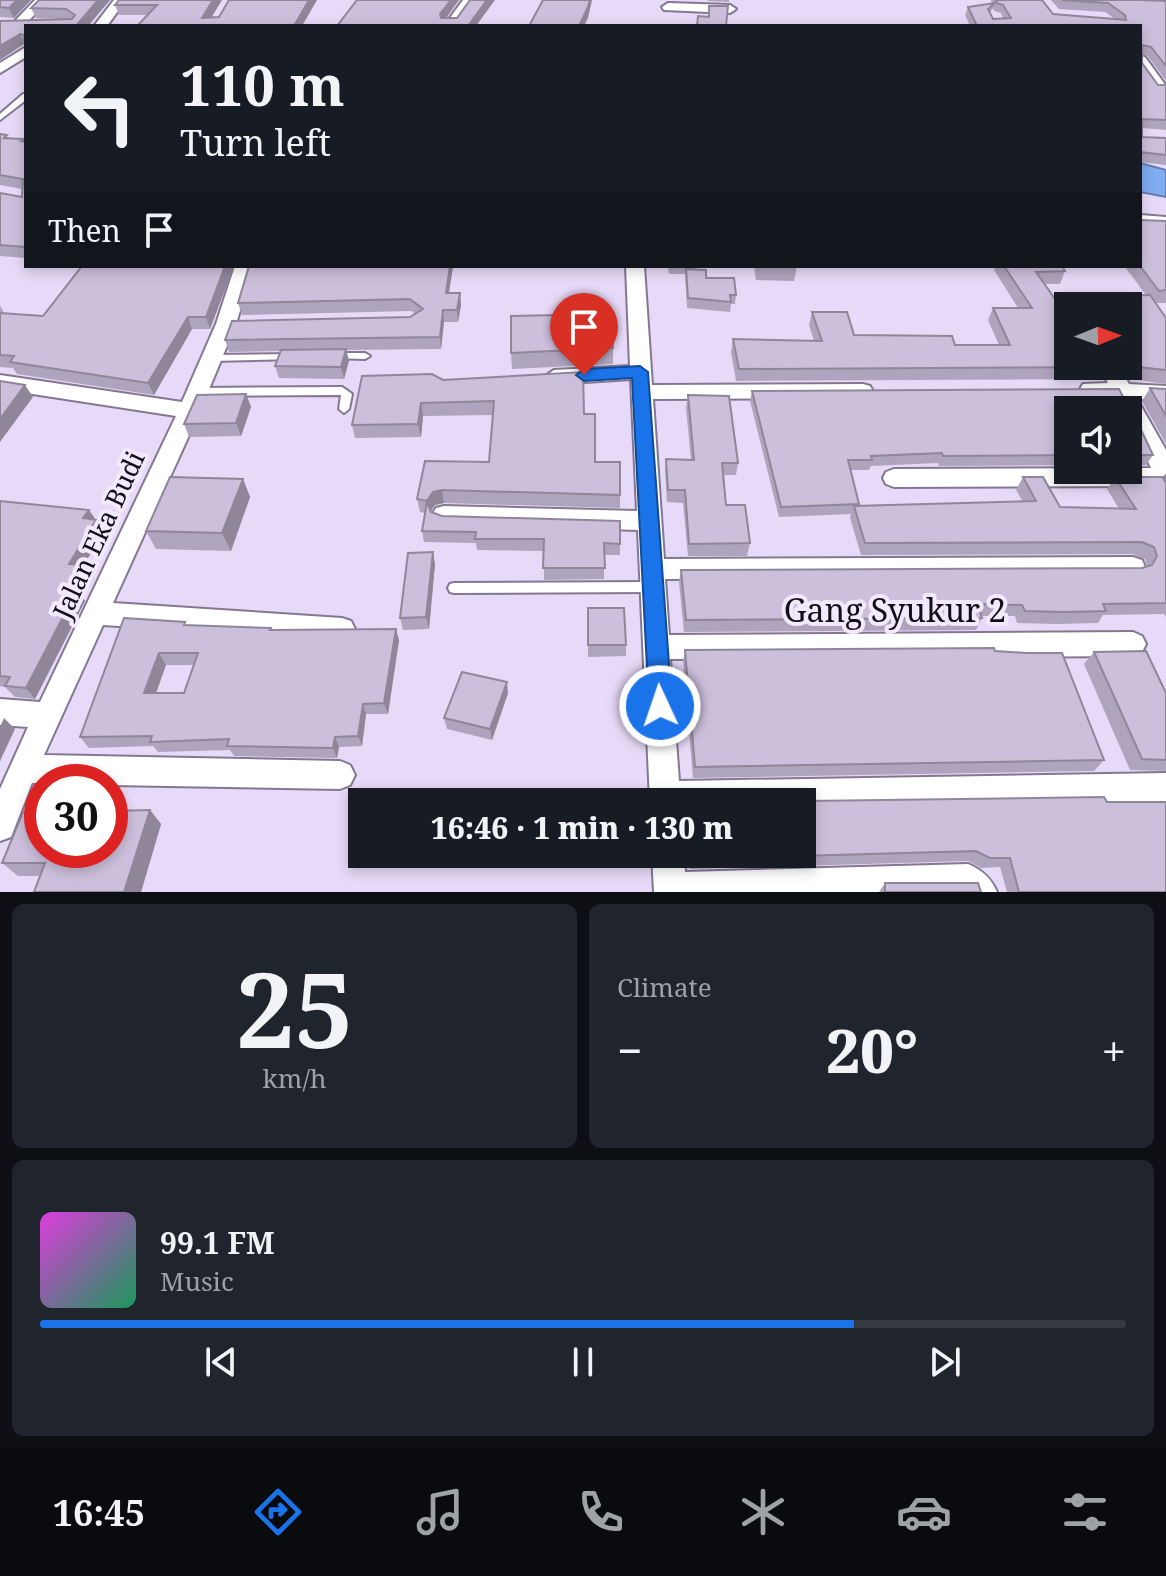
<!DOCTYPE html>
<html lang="en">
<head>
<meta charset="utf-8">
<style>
	:root { --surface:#171b24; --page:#20242c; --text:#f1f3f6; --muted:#9ea1a6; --line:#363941; --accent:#1a73e8 }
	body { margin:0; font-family:"Noto Serif",serif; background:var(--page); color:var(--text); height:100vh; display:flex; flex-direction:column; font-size:30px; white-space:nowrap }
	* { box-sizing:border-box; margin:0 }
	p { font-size:26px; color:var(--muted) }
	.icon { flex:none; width:44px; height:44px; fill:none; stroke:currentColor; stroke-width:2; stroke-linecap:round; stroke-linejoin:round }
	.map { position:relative; height:892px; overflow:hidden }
	.panel { display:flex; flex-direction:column; gap:12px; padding:12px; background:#0d0f14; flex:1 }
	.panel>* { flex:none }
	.top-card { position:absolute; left:24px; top:24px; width:1118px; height:244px; border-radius:0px; box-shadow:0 4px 12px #0003; background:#171b24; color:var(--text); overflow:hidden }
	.needle { width:52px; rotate:89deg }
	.tools { position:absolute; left:1054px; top:292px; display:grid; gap:16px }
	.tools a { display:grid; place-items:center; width:88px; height:88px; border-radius:0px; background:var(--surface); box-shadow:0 4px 12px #0003; font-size:40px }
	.speed { position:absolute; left:24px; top:764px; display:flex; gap:16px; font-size:40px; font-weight:700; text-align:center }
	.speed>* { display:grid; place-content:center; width:104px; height:104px; border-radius:50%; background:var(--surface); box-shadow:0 4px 12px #0003; line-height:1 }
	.speed .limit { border:12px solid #d22; background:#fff; color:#111 }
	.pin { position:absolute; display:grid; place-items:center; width:68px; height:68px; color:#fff; margin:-82px -34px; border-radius:50% 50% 50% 0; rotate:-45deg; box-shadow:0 0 8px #0007 }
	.pin .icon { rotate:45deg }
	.me { position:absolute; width:88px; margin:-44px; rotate:357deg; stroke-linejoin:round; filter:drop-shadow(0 0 6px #0008) }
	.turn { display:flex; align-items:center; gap:28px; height:168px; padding:0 24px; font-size:36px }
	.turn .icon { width:104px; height:104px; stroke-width:2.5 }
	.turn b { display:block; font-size:56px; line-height:68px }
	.then { display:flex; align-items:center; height:76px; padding:0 24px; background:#0003; gap:16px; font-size:30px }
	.big { font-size:60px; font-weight:800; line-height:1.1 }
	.panel .card { flex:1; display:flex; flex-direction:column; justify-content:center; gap:12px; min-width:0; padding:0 28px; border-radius:12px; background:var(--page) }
	.panel .dial { align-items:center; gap:0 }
	.dial b { font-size:104px; line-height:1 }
	.song { display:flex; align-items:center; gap:24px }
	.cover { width:96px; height:96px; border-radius:12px; background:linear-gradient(135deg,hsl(300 70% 55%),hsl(150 70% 35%)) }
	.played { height:8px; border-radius:4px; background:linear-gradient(90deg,var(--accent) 75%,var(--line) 75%) }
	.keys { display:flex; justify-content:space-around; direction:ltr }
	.heat { display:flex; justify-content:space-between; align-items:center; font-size:44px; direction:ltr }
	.panel .tiles { flex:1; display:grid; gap:12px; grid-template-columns:1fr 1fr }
	.card:last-child { grid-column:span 2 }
	.trip { position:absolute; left:348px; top:788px; width:468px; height:80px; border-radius:0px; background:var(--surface); box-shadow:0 4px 12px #0003; font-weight:800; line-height:80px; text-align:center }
	.tabs { display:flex; height:128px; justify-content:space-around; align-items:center; background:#090b0e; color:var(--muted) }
	.tabs .icon { width:56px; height:56px }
	.tabs .active { color:var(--accent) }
	.tabs b { font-size:36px; color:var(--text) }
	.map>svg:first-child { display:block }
</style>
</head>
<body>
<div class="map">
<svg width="1166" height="892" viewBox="0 0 1166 892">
	<rect width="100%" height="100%" fill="#e7daf8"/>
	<path fill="#82acf0" stroke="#617daf" stroke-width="2" d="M 1140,163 L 1166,170 L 1166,197 L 1140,192 Z"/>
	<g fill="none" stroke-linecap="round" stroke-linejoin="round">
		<g stroke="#847792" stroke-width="4">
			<g id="service">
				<path d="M 23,94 L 26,94 L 26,100 L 0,120 L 0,114 Z"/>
				<path d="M 334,353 L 365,353 L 370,356 L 365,359 L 330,358 L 329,356 L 330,354 Z"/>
				<path d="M 293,354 L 298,357 L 297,359 L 212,361 L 207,358 L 212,355 Z"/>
				<path d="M 342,387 L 352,394 L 349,409 L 344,413 L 339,409 L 341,395 L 340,395 L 198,396 L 193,392 L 198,388 Z"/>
				<path d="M 652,582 L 656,583 L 658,587 L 656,591 L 652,592 L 454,593 L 450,592 L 448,588 L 450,584 L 454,583 Z"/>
			</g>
		</g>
		<g stroke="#847792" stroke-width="4">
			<g id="minor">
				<path d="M 35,0 L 48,0 L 22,28 L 14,28 L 14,22 Z"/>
				<path d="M 114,0 L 126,0 L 107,26 L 94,26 Z"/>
				<path d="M 463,0 L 475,0 L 456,26 L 444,26 Z"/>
				<path d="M 668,3 L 730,5 L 736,9 L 730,13 L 664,10 L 662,7 Z"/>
				<path d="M 26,47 L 26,57 L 0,73 L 0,63 Z"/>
				<path d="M 1140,56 L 1145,57 L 1166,86 L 1166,92 L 1156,92 L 1140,70 Z"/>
				<path d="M 1140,215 L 1166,217 L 1166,227 L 1140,225 Z"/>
				<path d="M 235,266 L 253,266 L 236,324 L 200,411 L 113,603 L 342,618 L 351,621 L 355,629 L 351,637 L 342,640 L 103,625 L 44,755 L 340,761 L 350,765 L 355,775 L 350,785 L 340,789 L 110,785 L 110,782 L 32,783 L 11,837 L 0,841 L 0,789 L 28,727 L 0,725 L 0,699 L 40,702 L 176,416 L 0,389 L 0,375 L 182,402 L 216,324 Z"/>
				<path d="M 626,266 L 644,266 L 652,385 L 863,384 L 870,386 L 873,391 L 870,396 L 863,398 L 653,399 L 664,559 L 1133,557 L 1142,560 L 1145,567 L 1142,574 L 1133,577 L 665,579 L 669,635 L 1133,632 L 1142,636 L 1146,644 L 1142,652 L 1133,656 L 670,659 L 679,781 L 1166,773 L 1166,803 L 802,809 L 802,802 L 650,802 L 638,530 L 444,524 L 436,522 L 432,515 L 436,508 L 444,506 L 637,511 L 631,379 L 554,384 L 544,377 L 554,370 L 630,366 Z"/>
				<path d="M 1099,366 L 1119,366 L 1129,384 L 1166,386 L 1166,400 L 1137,399 L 1166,450 L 1166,481 L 1155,486 L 894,487 L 886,484 L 883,478 L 886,472 L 894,469 L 1151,468 L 1128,420 L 1128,410 L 1122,410 L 1116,398 L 1083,394 L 1080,389 L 1083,384 L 1108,383 Z"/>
				<path d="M 652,854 L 684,854 L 685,872 L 968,864 C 982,870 991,878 997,892 L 654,892 Z"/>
			</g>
		</g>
		<use href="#service" fill="#fff" fill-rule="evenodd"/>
		<use href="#minor" fill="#fff" fill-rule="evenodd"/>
	</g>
	<g fill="#afa4bd" fill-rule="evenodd">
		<path d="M 0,0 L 31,0 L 14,18 L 0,17 Z"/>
		<path d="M 110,0 L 88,26 L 26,26 L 26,45 L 24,44 L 0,60 L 0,21 L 65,19 L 36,18 L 31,8 Z"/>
		<path d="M 222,0 L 211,18 L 147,15 L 119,15 L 115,5 Z"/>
		<path d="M 708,0 L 729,0 L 729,2 L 708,1 Z"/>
		<path d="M 991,0 L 1042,0 L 1053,14 L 1115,19 L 1105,12 L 1059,9 L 1051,0 L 1142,0 L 1166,1 L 1166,81 L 1147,55 L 1142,54 L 1142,63 L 1158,85 L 1166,85 L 1166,130 L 1142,128 L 1142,137 L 1166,138 L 1166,165 L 1140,162 L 1140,26 L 970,26 L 965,15 L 968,7 L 992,4 ZM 993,8 L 994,11 L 1001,13 L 1003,18 L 993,19 L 990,13 Z"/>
		<path d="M 0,134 L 9,138 L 24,139 L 26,142 L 26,258 L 0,256 L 0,193 L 22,197 L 22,189 L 0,185 Z"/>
		<path d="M 1166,221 L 1166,303 L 1156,303 L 1166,318 L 1166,384 L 1130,379 L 1121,366 L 1128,366 L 1128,306 L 1068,306 L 1109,367 L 1102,379 L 736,381 L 731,352 L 733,339 L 814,341 L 809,325 L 812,312 L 854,335 L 955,345 L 999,345 L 988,320 L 993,308 L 1018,308 L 994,270 L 996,266 L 1140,266 ZM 1062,266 L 1125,267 L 1146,295 L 1122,296 L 1116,305 L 1060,306 L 1044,284 L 1060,284 L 1065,271 Z"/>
		<path d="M 234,266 L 210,329 L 192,329 L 154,395 L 17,374 L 13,368 L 0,367 L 0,305 L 4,313 L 43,316 Z"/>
		<path d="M 453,266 L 449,293 L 460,293 L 461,305 L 458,322 L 444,322 L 441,349 L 346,350 L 349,361 L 344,379 L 279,378 L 275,366 L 280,351 L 229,352 L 225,340 L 410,317 L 415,314 L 412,311 L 242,315 L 238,303 Z"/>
		<path d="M 532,266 L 600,266 L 600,267 L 532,268 Z"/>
		<path d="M 668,266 L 695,266 L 695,269 L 736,295 L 735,304 L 731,304 L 730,312 L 687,308 L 685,274 L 669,274 Z"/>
		<path d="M 754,266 L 797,266 L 794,281 L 756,280 Z"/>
		<path d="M 613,348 L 613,364 L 512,369 L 511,353 Z"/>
		<path d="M 443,380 L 584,414 L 595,462 L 620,495 L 620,508 L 444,503 L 435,505 L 431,511 L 442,516 L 620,521 L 620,555 L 604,555 L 604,579 L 544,580 L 544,551 L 477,550 L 476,543 L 424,542 L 422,531 L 425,513 L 420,512 L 417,499 L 489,462 L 493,415 L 423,416 L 421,437 L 355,438 L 352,425 Z"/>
		<path d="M 1150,388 L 1166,389 L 1166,444 L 1142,401 Z"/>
		<path d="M 1119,389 L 1125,401 L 1131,403 L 1132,411 L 1153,455 L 1146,465 L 1128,465 L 1128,410 L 1068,410 L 1068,465 L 939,466 L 938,463 L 871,466 L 869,470 L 850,470 L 858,506 L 1023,502 L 1016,490 L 1023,477 L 1043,477 L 1060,507 L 1119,509 L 1107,489 L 1115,477 L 1164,477 L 1166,475 L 1166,617 L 1164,614 L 1103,615 L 1098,623 L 1056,624 L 1017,623 L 1015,616 L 981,616 L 982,618 L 976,630 L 684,632 L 679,582 L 681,570 L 1142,568 L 1147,566 L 1145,559 L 1133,554 L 861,555 L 850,518 L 851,514 L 779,517 L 750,401 L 752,391 Z"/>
		<path d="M 246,394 L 251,407 L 241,436 L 189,437 L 184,424 Z"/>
		<path d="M 688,395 L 738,463 L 736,475 L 724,475 L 726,505 L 750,543 L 747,556 L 688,556 L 683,503 L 667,502 L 665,472 L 666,459 L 691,460 L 686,408 Z"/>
		<path d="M 243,479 L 250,497 L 231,551 L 156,549 L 146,531 Z"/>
		<path d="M 0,501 L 95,520 L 104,532 L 84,565 L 87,565 L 94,577 L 83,598 L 85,601 L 35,699 L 15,697 L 5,687 L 0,686 Z"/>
		<path d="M 435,564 L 429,629 L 403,630 L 400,618 Z"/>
		<path d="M 588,608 L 626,645 L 626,656 L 588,657 Z"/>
		<path d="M 187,625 L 271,628 L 272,630 L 399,640 L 388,714 L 366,714 L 362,746 L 339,747 L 337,758 L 234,756 L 230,750 L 158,752 L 153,746 L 89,748 L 80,737 ZM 166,665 L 194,665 L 184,693 L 156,693 Z"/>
		<path d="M 685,650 L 995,651 L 1104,760 L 1094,771 L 693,778 L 683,662 Z"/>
		<path d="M 1094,652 L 1166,693 L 1166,771 L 1130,770 L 1084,664 Z"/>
		<path d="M 508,693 L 492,740 L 447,729 L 444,718 Z"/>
		<path d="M 689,794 L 807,801 L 1107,802 L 1166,892 L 1007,892 L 1000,867 L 981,868 L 968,861 L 690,869 L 689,854 L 802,854 L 802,802 L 688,802 Z"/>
		<path d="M 150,810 L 161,824 L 141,892 L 34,892 L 40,876 L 18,876 L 2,863 Z"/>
		<path d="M 885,883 L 981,892 L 879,892 Z"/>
	</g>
	<g fill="#8f869a">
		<path d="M 17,0 L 31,0 L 14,18 L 9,8 Z"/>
		<path d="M 98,0 L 110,0 L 88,26 L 76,26 Z"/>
		<path d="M 213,0 L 222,0 L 206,26 L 202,18 Z"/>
		<path d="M 309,0 L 317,0 L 302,26 L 294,26 Z"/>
		<path d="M 451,0 L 459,0 L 442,24 L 440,14 Z"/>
		<path d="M 487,0 L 495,0 L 476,26 L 468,26 Z"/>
		<path d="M 590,0 L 592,0 L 588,18 L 584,26 L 579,26 Z"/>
		<path d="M 20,34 L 24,44 L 0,60 L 0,46 Z"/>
		<path d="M 225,266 L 234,266 L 210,329 L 206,317 Z"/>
		<path d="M 450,266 L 453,266 L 447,305 L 446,293 Z"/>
		<path d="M 460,293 L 461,305 L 458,322 L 457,310 Z"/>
		<path d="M 443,310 L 444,322 L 441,349 L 440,337 Z"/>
		<path d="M 188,317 L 192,329 L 154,395 L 148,383 Z"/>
		<path d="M 346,349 L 349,361 L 344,379 L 341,367 Z"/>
		<path d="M 25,385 L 33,397 L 0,442 L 0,419 Z"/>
		<path d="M 246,394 L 251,407 L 241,436 L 236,423 Z"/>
		<path d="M 421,403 L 423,416 L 421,437 L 418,424 Z"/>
		<path d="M 243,479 L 250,497 L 231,551 L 222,533 Z"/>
		<path d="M 442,490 L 444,503 L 435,505 L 429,513 L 427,501 L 433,492 Z"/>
		<path d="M 89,510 L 104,532 L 77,575 L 69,564 L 83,518 Z"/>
		<path d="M 433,552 L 435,564 L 429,629 L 426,617 Z"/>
		<path d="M 87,565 L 94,577 L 83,598 L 85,601 L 35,699 L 26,688 L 73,589 Z"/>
		<path d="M 396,629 L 399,640 L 388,714 L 384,703 Z"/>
		<path d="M 159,653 L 166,665 L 152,704 L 144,693 Z"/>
		<path d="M 507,682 L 508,693 L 492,740 L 490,729 Z"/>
		<path d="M 363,704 L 366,714 L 362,746 L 358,736 Z"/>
		<path d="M 4,718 L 15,729 L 0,761 L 0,727 Z"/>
		<path d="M 335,737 L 339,747 L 337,758 L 333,748 Z"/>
		<path d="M 150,810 L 161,824 L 141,892 L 124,892 Z"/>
	</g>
	<g fill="#ccbfdc" stroke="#8f869a" stroke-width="2" fill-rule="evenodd">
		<path d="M 0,0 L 17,0 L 9,8 L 0,7 Z"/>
		<path d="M 39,0 L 98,0 L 76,26 L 26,26 L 26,40 L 24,40 L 24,35 L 20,34 L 0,46 L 0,21 L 72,19 L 75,15 L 66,9 L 31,8 Z"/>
		<path d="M 119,0 L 213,0 L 202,18 L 219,17 L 229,0 L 309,0 L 294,26 L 137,26 L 157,5 L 115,5 Z"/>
		<path d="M 357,0 L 451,0 L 440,14 L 441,18 L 457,18 L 470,0 L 487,0 L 468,26 L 337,26 Z"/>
		<path d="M 543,0 L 590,0 L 588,7 L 579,26 L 529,26 Z"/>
		<path d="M 996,0 L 1042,0 L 1053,14 L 1126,20 L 1125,15 L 1108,3 L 1062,0 L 1142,0 L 1166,1 L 1166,66 L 1151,47 L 1142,45 L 1142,63 L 1158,85 L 1166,85 L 1166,120 L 1142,119 L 1142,137 L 1166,138 L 1166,155 L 1140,152 L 1140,26 L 977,26 L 968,7 L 995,3 L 988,9 L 993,19 L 1011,18 L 1003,5 L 997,3 Z"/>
		<path d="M 709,6 L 728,6 L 726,26 L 697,26 L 698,16 L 709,17 Z"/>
		<path d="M 0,134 L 7,135 L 4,138 L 24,139 L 21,141 L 26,142 L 26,247 L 0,245 L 0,193 L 22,197 L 23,179 L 0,175 Z"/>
		<path d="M 1140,220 L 1166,221 L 1166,290 L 1159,291 L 1140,266 Z"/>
		<path d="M 82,266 L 225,266 L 206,317 L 188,317 L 148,383 L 10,362 L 14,356 L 0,355 L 0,313 L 43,316 Z"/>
		<path d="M 249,266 L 450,266 L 446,293 L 460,293 L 457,310 L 443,310 L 440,337 L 225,340 L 232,321 L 410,317 L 423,309 L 410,299 L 238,303 Z"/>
		<path d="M 1004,266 L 1062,266 L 1065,271 L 1036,272 L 1060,306 L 1128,305 L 1122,296 L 1150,295 L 1166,318 L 1166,370 L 1137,367 L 1128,353 L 1128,306 L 1068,306 L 1068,366 L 1109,367 L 739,369 L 733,339 L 822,341 L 812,312 L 847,312 L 854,335 L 952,336 L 955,345 L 1010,345 L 993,308 L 1032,308 Z"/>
		<path d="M 686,269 L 706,270 L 706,278 L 734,278 L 736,295 L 730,295 L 731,302 L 688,298 Z"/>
		<path d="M 610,314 L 613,348 L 511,353 L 511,316 Z"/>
		<path d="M 346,349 L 341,367 L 275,366 L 281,350 Z"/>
		<path d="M 583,372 L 584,414 L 595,414 L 595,462 L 620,462 L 620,495 L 442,490 L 433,492 L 427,501 L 417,499 L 425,461 L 489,462 L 494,401 L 421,403 L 418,424 L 352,425 L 362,376 L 432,374 L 443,380 Z"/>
		<path d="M 0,381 L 25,385 L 0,419 Z"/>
		<path d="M 1150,388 L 1166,389 L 1166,416 Z"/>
		<path d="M 1119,389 L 1125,401 L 1131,403 L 1132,411 L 1153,455 L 1128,455 L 1128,410 L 1068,410 L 1068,455 L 943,456 L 942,453 L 871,456 L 872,460 L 848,460 L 859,504 L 781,507 L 752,391 Z"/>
		<path d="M 246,394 L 236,423 L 184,424 L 197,395 Z"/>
		<path d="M 688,395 L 729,396 L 738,463 L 722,463 L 726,505 L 745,505 L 750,543 L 689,544 L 685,490 L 668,490 L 666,459 L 694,460 Z"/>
		<path d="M 1166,475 L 1166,478 L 1163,478 L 1166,483 L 1166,603 L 1103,604 L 1106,611 L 1064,612 L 1025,611 L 1022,605 L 977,604 L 982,618 L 686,620 L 681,570 L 1142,568 L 1152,565 L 1157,556 L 1154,547 L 1142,542 L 865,543 L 854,506 L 1036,501 L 1023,477 L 1043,477 L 1060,507 L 1136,509 L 1115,477 L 1164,477 Z"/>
		<path d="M 170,477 L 243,479 L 222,533 L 146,531 Z"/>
		<path d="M 0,501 L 89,510 L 83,518 L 96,520 L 69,564 L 87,565 L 73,589 L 77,590 L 26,688 L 5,686 L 10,677 L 0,676 Z"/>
		<path d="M 427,502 L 431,512 L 442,516 L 620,521 L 620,544 L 604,543 L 605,568 L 543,568 L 544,539 L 475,539 L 476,532 L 422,531 Z"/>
		<path d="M 433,552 L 426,617 L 400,618 L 408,553 Z"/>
		<path d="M 588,608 L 624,608 L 626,645 L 588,645 Z"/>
		<path d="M 124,618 L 185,622 L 184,625 L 271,628 L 270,630 L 396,629 L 384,703 L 363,704 L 358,736 L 335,737 L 333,748 L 227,746 L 229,739 L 150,742 L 152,736 L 80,737 ZM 159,653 L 198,653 L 184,693 L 144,693 Z"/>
		<path d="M 994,648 L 995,651 L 1026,653 L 1062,653 L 1104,760 L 695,767 L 685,650 Z"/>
		<path d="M 1146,651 L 1166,693 L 1166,760 L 1142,759 L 1094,652 Z"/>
		<path d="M 462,672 L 507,682 L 490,729 L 444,718 Z"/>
		<path d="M 689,794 L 804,794 L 807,801 L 1104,797 L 1107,802 L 1166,802 L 1166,892 L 1019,892 L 1010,858 L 990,858 L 976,851 L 692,859 L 692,854 L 802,854 L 802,802 L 690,802 Z"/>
		<path d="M 150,810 L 124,892 L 34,892 L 45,863 L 2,863 L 23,812 L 42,811 L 42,850 L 110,850 L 110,811 Z"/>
		<path d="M 885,883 L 978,883 L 981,892 L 885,892 Z"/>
	</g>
	<path fill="#1a73e8" stroke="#114b97" stroke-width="2" d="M 640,366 L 648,372 L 672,706 L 668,714 L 660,717 L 652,714 L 649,706 L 632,378 L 584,381 L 576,375 L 584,369 Z"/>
	<g text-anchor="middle" stroke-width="8" stroke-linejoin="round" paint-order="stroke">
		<g font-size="26" fill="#130e18" stroke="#f2eafc">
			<text transform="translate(99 535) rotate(-65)" y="9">Jalan Eka Budi</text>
		</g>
		<g font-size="32" fill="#130e18" stroke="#f2eafc">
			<text x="895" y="622">Gang Syukur 2</text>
		</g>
	</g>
</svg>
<div class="tools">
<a><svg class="needle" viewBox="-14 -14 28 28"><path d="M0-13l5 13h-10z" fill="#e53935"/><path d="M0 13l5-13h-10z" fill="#9ea1a6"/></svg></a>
<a><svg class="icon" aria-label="sound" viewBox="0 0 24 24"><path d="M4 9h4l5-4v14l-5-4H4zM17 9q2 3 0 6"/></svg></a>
</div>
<div class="speed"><div class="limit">30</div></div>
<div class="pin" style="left:584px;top:375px;background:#d93025"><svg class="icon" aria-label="arrive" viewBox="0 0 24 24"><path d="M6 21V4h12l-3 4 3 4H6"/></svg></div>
<svg class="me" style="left:660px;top:706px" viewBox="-20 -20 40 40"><circle r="17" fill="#1a73e8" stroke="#fff" stroke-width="3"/><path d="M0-11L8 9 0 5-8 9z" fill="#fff"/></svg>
<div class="trip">16:46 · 1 min · 130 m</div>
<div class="top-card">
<div class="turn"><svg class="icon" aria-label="left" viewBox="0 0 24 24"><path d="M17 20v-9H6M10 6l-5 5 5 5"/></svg><div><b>110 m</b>Turn left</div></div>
<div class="then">Then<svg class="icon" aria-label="arrive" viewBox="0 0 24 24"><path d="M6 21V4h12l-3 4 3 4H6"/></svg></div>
</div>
</div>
<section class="panel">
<div class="tiles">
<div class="card dial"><b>25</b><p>km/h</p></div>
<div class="card"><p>Climate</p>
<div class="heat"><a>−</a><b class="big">20°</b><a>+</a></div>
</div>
<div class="card">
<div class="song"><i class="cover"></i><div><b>99.1 FM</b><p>Music</p></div></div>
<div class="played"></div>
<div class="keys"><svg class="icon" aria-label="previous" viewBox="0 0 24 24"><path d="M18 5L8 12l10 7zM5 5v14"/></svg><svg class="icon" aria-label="pause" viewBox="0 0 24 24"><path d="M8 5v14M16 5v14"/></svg><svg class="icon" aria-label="next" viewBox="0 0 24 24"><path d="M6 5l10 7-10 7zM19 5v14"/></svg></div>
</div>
</div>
</section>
<nav class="tabs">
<b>16:45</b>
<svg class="icon active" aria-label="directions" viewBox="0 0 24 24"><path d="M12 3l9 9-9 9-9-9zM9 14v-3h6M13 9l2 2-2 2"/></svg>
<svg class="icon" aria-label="music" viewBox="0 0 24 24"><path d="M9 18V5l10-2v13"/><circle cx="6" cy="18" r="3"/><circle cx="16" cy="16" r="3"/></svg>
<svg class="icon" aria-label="phone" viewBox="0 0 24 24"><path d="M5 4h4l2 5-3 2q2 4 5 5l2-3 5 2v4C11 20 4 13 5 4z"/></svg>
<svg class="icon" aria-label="climate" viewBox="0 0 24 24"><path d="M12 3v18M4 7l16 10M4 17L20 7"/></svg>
<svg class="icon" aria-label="car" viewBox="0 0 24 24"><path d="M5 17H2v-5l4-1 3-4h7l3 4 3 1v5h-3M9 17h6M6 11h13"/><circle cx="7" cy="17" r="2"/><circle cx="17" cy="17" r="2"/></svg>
<svg class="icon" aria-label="filters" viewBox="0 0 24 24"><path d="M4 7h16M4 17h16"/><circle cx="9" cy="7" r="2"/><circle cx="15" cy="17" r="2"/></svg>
</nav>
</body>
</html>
